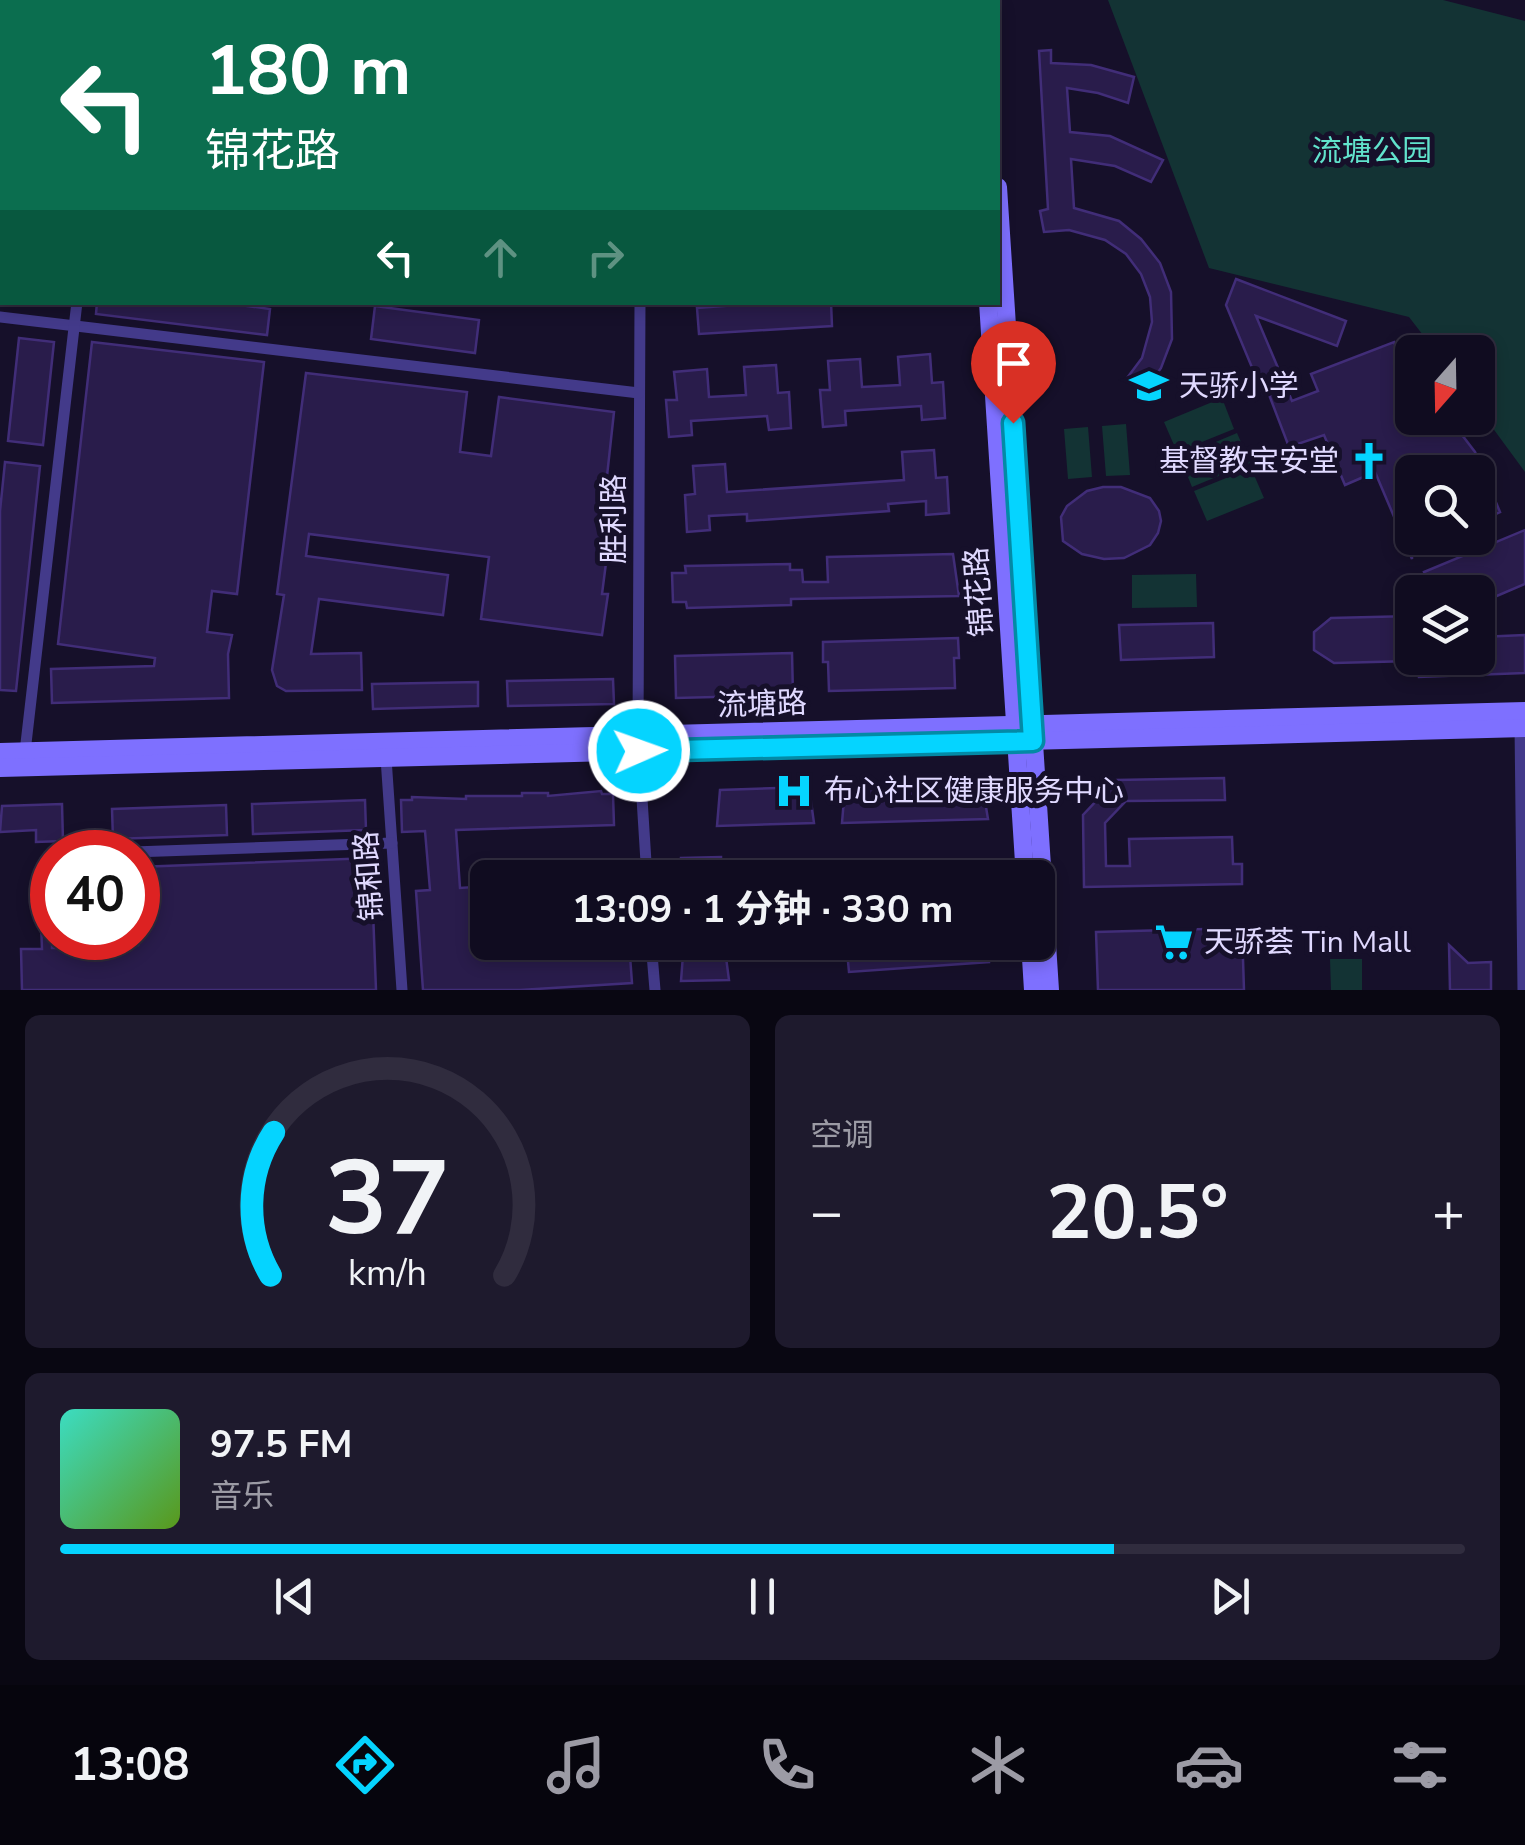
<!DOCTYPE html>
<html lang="zh">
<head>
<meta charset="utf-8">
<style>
	:root { --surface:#100c20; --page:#1e1a2d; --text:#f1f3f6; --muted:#9c9ba5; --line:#302c3e; --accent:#05d4ff }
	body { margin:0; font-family:"Nunito Sans","Noto Sans SC",sans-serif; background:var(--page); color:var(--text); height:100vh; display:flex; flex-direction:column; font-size:38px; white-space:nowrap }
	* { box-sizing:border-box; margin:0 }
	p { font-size:32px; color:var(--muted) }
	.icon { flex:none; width:55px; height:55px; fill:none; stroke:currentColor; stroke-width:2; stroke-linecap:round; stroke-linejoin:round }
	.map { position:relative; height:990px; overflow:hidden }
	.side { display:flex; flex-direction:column; gap:25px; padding:25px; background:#090712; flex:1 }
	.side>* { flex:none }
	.banner { position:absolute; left:0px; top:0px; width:1000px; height:305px; box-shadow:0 5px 15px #0003,0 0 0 2px var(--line); background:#0b6e4f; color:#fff; overflow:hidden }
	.needle { width:65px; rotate:200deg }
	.fabs { position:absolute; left:1395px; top:335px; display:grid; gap:20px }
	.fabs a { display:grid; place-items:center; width:100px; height:100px; border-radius:15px; background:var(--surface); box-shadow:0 5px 15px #0003,0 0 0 2px var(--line); font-size:50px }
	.speed { position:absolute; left:30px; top:830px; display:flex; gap:20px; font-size:50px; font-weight:700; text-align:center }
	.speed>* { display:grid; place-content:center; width:130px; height:130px; border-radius:50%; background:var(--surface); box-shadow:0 5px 15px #0003,0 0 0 2px var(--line); line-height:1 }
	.speed .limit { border:15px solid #d22; background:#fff; color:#111 }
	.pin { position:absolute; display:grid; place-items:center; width:85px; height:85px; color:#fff; margin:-102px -42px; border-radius:50% 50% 50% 0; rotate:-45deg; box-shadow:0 0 10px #0007 }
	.pin .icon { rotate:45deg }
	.me { position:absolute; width:110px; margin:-55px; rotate:88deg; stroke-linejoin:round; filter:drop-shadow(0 0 8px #0008) }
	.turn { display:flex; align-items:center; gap:35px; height:210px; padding:0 40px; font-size:45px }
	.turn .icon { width:130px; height:130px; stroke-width:2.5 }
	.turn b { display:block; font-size:70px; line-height:85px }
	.lanes { display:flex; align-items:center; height:95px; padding:0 40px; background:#0003; justify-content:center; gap:50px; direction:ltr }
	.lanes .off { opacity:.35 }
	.big { font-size:75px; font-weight:700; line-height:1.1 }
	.side .tile { flex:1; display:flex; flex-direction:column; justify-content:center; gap:15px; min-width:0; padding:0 35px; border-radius:15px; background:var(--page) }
	.side .dial { align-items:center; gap:0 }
	.dial svg { height:260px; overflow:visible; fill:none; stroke:var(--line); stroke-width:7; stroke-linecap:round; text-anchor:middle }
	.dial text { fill:var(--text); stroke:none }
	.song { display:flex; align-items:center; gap:30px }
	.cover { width:120px; height:120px; border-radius:15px; background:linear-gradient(135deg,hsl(170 70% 55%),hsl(90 70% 35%)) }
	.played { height:10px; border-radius:5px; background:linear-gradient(90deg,var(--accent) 75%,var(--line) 75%) }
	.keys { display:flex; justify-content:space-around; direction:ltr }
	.heat { display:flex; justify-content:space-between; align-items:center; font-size:55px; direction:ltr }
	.side .tiles { flex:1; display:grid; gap:25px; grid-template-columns:1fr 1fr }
	.tile:last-child { grid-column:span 2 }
	.trip { position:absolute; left:470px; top:860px; width:585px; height:100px; border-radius:15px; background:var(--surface); box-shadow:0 5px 15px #0003,0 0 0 2px var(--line); font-weight:700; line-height:100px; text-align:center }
	.dock { display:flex; height:160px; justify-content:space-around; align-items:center; background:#06050d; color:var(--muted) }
	.dock .icon { width:70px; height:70px }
	.dock .active { color:var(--accent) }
	.dock b { font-size:45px; color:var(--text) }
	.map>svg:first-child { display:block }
</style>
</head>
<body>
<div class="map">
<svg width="1525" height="990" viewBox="0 0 1525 990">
	<rect width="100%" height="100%" fill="#16102a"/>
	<g fill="#133334">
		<path d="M 1108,0 L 1443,0 L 1525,21 L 1525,472 L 1478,408 L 1478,352 L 1436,352 L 1409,317 L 1209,268 Z"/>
		<path d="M 1222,398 L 1234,429 L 1177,452 L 1164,422 Z"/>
		<path d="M 1126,424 L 1130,475 L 1106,476 L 1102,426 Z"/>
		<path d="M 1088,427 L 1092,477 L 1068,479 L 1064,429 Z"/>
		<path d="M 1237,433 L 1250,463 L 1192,487 L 1180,457 Z"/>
		<path d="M 1251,468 L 1264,498 L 1207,521 L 1194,491 Z"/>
		<path d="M 1196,574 L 1197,607 L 1132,608 L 1132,575 Z"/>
		<path d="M 1330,959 L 1362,959 L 1362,990 L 1331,990 Z"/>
	</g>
	<g fill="#291c4b" stroke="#412d78" stroke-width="2.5">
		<path d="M 1051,50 L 1051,63 L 1091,65 L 1134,77 L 1128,103 L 1098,93 L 1067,88 L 1070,132 L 1110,136 L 1163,160 L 1151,182 L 1115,166 L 1071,159 L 1074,208 L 1119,221 L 1141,239 L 1160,263 L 1171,292 L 1172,339 L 1161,368 L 1144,392 L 1127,378 L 1142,358 L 1152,322 L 1150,297 L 1141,274 L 1126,254 L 1105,240 L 1069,230 L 1044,232 L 1040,211 L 1048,209 L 1039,51 Z"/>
		<path d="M 1236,279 L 1346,321 L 1337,346 L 1256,316 L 1292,401 L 1318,391 L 1311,374 L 1394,342 L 1412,389 L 1412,418 L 1449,418 L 1475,452 L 1500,512 L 1478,522 L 1478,472 L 1412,472 L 1412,538 L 1439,538 L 1412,549 L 1412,559 L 1375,472 L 1345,485 L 1324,435 L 1289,447 L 1268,392 L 1263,394 L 1226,305 Z"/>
		<path d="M 97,302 L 218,302 L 270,309 L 267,335 L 96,314 Z"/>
		<path d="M 778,302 L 831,302 L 832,326 L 699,334 L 697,308 Z"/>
		<path d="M 375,306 L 479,320 L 475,353 L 371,339 Z"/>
		<path d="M 19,338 L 54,342 L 43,445 L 8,441 Z"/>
		<path d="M 92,342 L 264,362 L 237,594 L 212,591 L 207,632 L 232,635 L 228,654 L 229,698 L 52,703 L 51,669 L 154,666 L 155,658 L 58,644 Z"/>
		<path d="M 930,354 L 932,383 L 943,382 L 945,418 L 922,420 L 921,406 L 845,411 L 846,425 L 823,427 L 820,390 L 830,390 L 828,361 L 860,359 L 862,387 L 900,385 L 898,357 Z"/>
		<path d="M 776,365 L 778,393 L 789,392 L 791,428 L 769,430 L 767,416 L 691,421 L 692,435 L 669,437 L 666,400 L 677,400 L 674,372 L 707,369 L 709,397 L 746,395 L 744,367 Z"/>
		<path d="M 306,373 L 467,392 L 460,452 L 491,456 L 499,397 L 614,412 L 601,531 L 610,532 L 602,594 L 608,594 L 602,635 L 481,619 L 489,557 L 309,534 L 306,556 L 448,575 L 443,615 L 319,599 L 311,654 L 361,653 L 362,690 L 286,691 L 277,686 L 272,670 L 284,595 L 277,594 Z"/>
		<path d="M 934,450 L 936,478 L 947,477 L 949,513 L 926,515 L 926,501 L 888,504 L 889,511 L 747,521 L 747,514 L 709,516 L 710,530 L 687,532 L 685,495 L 695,494 L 693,466 L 725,464 L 727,492 L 904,480 L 902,452 Z"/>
		<path d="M 5,462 L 40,466 L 16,691 L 0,690 L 0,511 Z"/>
		<path d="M 1103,487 L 1121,487 L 1150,498 L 1159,511 L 1161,521 L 1158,533 L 1150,545 L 1124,558 L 1104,559 L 1082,554 L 1063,541 L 1061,517 L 1067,506 L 1087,491 Z"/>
		<path d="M 1525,530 L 1525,584 L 1478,604 L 1478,592 L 1432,592 L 1424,572 Z"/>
		<path d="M 953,554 L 959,596 L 791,599 L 791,605 L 687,608 L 686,602 L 673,602 L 672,573 L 686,573 L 685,566 L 790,564 L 790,570 L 802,570 L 803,582 L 828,582 L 827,557 Z"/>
		<path d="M 1412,616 L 1412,661 L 1334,663 L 1314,650 L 1314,632 L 1331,618 Z"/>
		<path d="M 1213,623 L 1214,657 L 1121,660 L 1119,625 Z"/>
		<path d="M 1525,635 L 1525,673 L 1419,677 L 1419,658 L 1481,660 L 1480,637 Z"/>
		<path d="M 958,638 L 959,658 L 954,658 L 955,688 L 829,691 L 828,662 L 823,662 L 823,642 Z"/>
		<path d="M 792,653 L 793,695 L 676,698 L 675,656 Z"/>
		<path d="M 613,679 L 614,704 L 508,706 L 507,681 Z"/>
		<path d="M 478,682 L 478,706 L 373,709 L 372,684 Z"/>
		<path d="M 1224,778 L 1225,800 L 1126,801 L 1105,823 L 1106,866 L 1130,866 L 1129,839 L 1232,837 L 1233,864 L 1242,864 L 1242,884 L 1084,887 L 1083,815 L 1116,780 Z"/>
		<path d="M 982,783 L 988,819 L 842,823 L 845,787 Z"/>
		<path d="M 809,787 L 814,823 L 717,826 L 720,790 Z"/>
		<path d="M 601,791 L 602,794 L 613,794 L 614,825 L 456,830 L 460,888 L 488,886 L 488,942 L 629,942 L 632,983 L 520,990 L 423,990 L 416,891 L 430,890 L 425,831 L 402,832 L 401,800 L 412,800 L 412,797 L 466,799 L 466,796 L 522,796 L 522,793 L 548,793 L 548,796 Z"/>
		<path d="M 365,800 L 366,830 L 253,834 L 252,804 Z"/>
		<path d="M 62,804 L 63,841 L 36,842 L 36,830 L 0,832 L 2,806 Z"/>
		<path d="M 226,805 L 227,835 L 113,839 L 112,809 Z"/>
		<path d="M 721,857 L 721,875 L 712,875 L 712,878 L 681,876 L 681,858 Z"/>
		<path d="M 371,858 L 376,990 L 22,990 L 21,949 L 42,949 L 39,870 L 52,870 L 52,948 L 64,948 L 138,945 L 138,867 Z"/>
		<path d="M 1242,928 L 1244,990 L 1098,990 L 1096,932 Z"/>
		<path d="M 684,942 L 724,942 L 729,980 L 681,981 Z"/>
		<path d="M 988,942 L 989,962 L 849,972 L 847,951 Z"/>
		<path d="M 1449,945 L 1468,963 L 1491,962 L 1491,990 L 1450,990 Z"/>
	</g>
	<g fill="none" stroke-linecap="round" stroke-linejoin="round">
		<g stroke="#433a8a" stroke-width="11">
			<path d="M 130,2 L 130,0"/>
			<path d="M 464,2 L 465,0"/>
			<path d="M 641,2 L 641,0"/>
			<path d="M 640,302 L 638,735 L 647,878"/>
			<path d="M 0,317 L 639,393"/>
			<path d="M 1520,724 L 1523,990"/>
			<path d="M 25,752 L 77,302"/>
			<path d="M 386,758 L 402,990"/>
			<path d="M 133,852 L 392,843"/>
			<path d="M 651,942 L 655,990"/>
		</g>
		<g stroke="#7e70ff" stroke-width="18">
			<path d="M 969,0 L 969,2"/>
			<path d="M 985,0 L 986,2"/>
			<path d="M 15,2 L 15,0"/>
			<path d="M 31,2 L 32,0"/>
			<path d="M 0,125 L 2,104"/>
			<path d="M 998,187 L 1050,990"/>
			<path d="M 0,270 L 2,248"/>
			<path d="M 988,302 L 1025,878"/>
			<path d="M 0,752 L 1525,711"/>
			<path d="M 0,768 L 1525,728"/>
			<path d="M 1030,942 L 1033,990"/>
		</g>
	</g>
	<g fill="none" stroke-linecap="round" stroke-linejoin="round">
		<g stroke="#038aa6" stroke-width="25">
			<path id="route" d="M 639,751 L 1033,741 L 1013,423"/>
		</g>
		<use href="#route" stroke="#05d4ff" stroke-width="18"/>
	</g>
	<defs>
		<g id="school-bare" transform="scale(3)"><path d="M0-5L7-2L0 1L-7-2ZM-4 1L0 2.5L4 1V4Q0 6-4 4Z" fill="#05d4ff" stroke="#16102a" stroke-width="2.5" paint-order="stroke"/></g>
		<g id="church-bare" transform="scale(3)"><path d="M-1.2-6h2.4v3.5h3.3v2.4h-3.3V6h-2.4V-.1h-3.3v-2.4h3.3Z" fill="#05d4ff" stroke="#16102a" stroke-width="2.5" paint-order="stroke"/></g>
		<g id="hospital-bare" transform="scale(3)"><path d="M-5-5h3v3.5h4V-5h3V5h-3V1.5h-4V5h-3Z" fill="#05d4ff" stroke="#16102a" stroke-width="2.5" paint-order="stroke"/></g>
		<g id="supermarket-bare" transform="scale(3)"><path d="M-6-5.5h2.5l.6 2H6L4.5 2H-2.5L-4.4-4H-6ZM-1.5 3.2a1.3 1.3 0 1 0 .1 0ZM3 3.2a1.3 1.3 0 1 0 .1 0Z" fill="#05d4ff" stroke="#16102a" stroke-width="2.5" paint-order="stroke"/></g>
	</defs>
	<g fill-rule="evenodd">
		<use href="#school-bare" x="1149" y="386"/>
		<use href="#church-bare" x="1369" y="461"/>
		<use href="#hospital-bare" x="794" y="791"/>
		<use href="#supermarket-bare" x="1174" y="942"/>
	</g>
	<g text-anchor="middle" stroke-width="10" stroke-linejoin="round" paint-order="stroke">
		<g font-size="30" fill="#61e3cc" stroke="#16102a">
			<text x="1372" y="161">流塘公园</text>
		</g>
		<g font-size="30" fill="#e0d9ff" stroke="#16102a" text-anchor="start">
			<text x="1179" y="396">天骄小学</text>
			<text x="1339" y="471" text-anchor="end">基督教宝安堂</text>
			<text x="824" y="801">布心社区健康服务中心</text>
			<text x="1204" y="952">天骄荟 Tin Mall</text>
		</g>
		<g font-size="30" fill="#e0d9ff" stroke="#16102a">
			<text transform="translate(614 519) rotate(-90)" y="10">胜利路</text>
			<text transform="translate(979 592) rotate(-94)" y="10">锦花路</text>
			<text transform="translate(762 704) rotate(-2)" y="10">流塘路</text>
			<text transform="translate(369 876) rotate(-94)" y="10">锦和路</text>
		</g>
	</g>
</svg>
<div class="fabs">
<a><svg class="needle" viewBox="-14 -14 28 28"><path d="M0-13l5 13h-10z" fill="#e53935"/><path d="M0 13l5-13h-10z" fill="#9c9ba5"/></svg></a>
<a><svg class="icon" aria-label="search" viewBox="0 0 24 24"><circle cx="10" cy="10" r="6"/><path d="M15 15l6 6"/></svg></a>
<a><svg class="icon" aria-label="layers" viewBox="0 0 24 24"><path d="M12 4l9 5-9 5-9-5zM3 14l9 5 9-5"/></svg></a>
</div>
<div class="speed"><div class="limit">40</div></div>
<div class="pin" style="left:1013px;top:423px;background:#d93025"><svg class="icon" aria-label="arrive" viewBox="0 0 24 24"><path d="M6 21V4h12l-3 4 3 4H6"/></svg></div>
<svg class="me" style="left:639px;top:751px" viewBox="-20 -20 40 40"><circle r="17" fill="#05d4ff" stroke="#fff" stroke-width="3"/><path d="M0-11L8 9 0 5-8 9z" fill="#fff"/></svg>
<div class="trip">13:09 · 1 分钟 · 330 m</div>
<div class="banner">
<div class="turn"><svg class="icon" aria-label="left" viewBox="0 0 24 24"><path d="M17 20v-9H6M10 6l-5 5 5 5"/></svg><div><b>180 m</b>锦花路</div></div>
<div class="lanes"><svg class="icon" aria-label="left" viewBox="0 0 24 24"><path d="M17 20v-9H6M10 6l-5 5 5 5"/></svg><svg class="icon off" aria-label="ahead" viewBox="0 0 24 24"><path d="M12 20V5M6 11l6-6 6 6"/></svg><svg class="icon off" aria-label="right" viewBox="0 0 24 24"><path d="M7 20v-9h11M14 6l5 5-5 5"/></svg></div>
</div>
</div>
<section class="side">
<div class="tiles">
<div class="tile dial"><svg viewBox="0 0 100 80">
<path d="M14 69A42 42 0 1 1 86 69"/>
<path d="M14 69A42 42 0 0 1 15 25" stroke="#05d4ff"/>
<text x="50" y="56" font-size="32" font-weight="700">37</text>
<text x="50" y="72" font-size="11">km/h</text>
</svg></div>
<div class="tile"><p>空调</p>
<div class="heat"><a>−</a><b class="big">20.5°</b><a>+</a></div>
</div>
<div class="tile">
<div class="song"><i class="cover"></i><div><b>97.5 FM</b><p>音乐</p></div></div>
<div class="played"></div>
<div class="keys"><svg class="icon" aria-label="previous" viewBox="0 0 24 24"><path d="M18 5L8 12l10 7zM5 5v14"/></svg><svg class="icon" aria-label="pause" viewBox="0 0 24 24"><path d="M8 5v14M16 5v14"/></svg><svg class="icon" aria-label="next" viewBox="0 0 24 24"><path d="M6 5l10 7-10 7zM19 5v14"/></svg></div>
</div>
</div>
</section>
<nav class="dock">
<b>13:08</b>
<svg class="icon active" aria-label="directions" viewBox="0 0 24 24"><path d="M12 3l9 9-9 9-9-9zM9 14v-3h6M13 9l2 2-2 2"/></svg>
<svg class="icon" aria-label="music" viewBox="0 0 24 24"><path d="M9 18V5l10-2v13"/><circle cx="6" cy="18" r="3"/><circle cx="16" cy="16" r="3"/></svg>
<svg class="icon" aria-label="phone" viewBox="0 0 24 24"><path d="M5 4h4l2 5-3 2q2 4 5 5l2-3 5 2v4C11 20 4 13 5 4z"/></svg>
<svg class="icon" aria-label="climate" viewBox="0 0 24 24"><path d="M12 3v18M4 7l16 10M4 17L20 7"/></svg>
<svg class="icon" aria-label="car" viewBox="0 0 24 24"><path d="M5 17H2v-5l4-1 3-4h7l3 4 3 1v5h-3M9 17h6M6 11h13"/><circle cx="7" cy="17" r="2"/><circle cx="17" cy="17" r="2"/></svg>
<svg class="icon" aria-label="filters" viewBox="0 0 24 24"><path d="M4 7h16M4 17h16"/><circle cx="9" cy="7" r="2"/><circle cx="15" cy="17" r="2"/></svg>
</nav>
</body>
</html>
